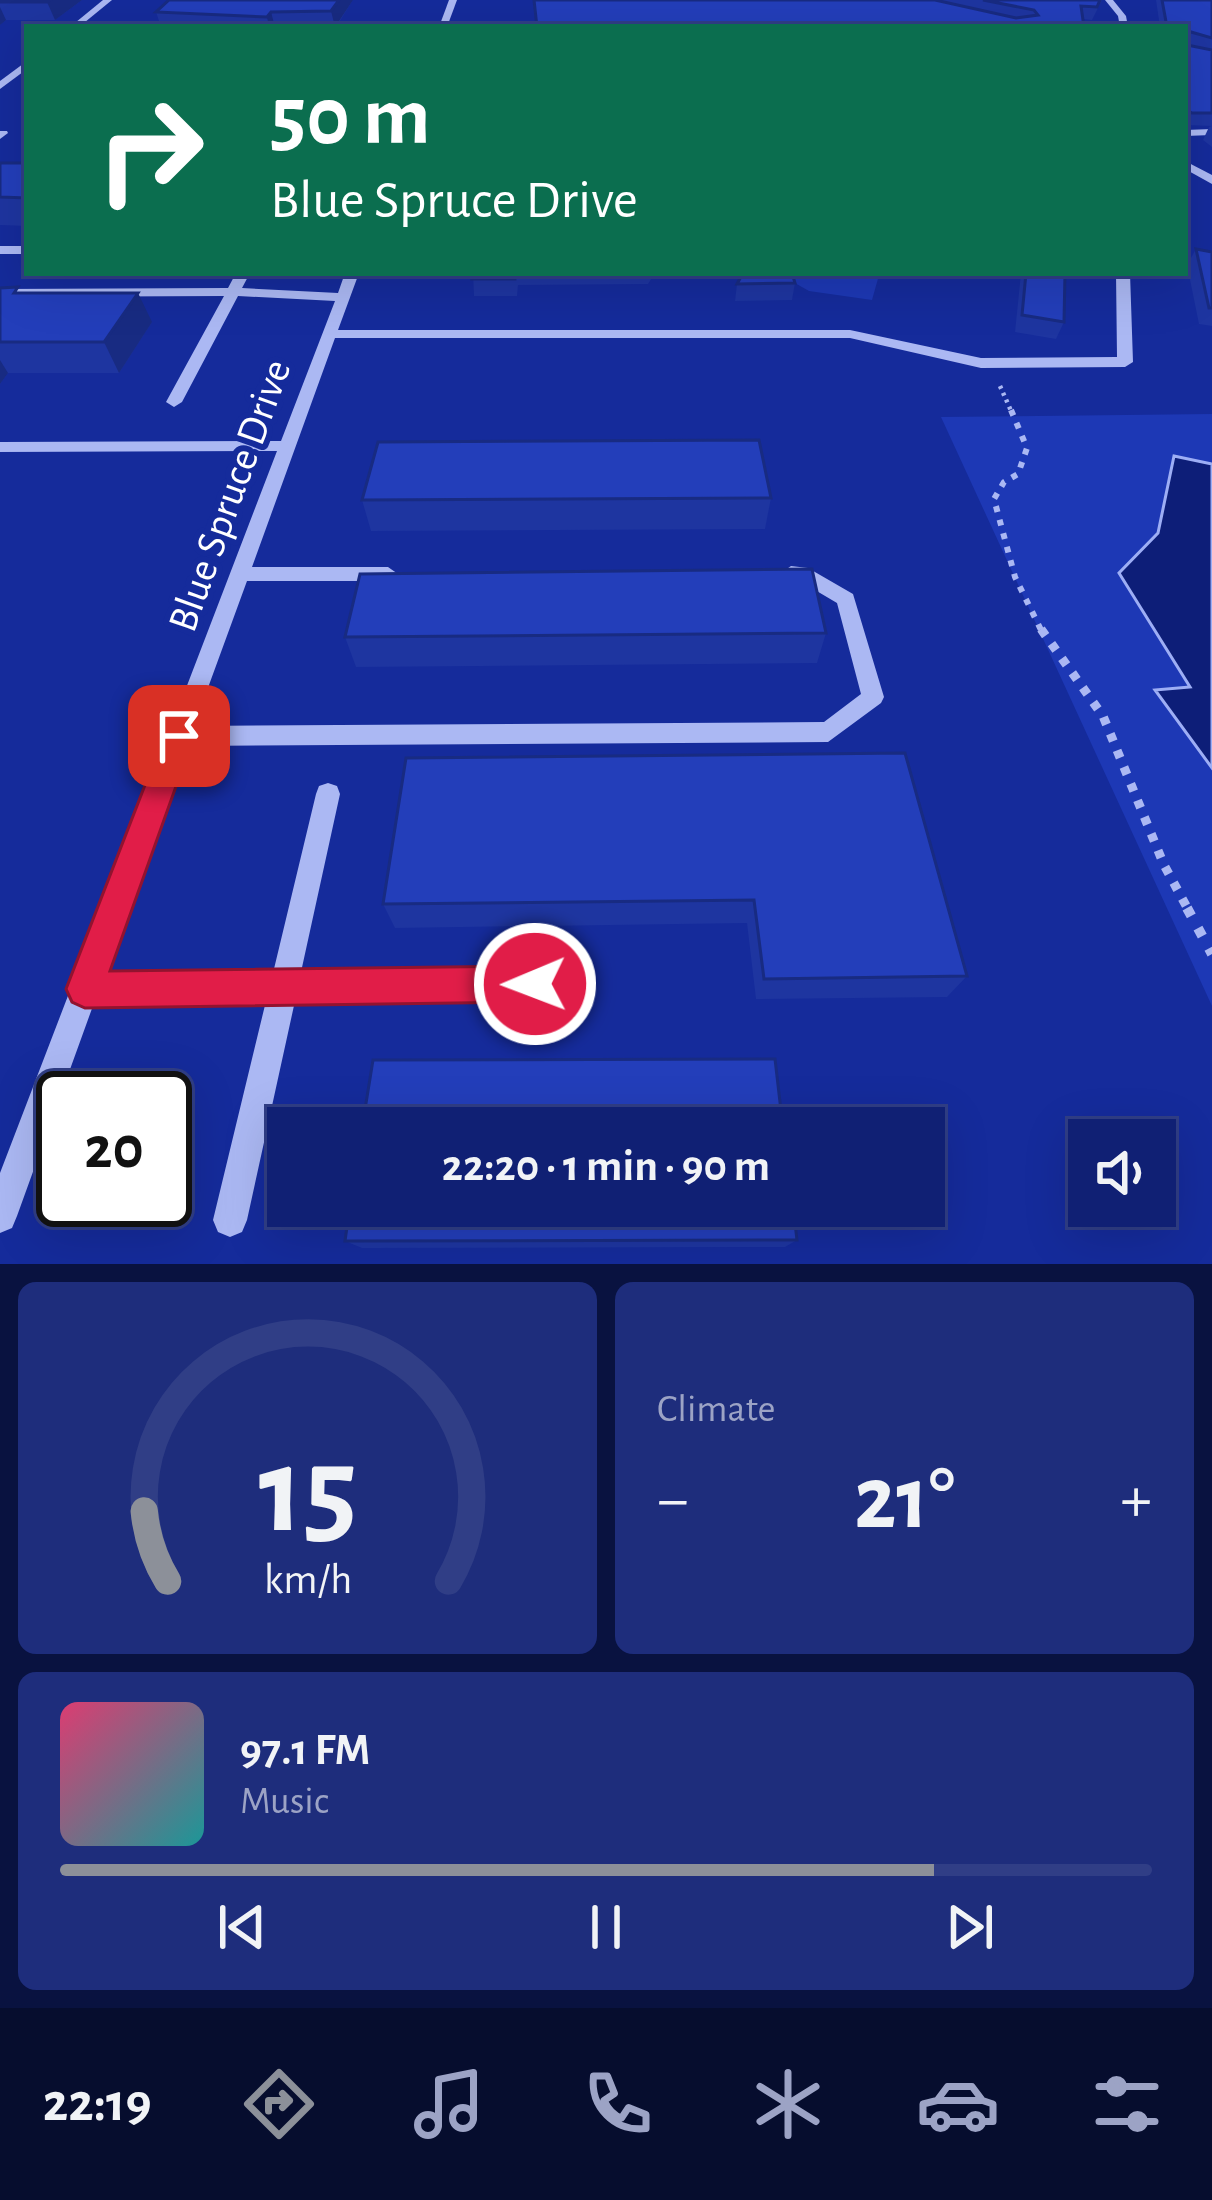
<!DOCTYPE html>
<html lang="en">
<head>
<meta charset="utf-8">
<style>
	:root { --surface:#102074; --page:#1e2d7c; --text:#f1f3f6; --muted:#9ca3c5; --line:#303e86; --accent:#8c9099 }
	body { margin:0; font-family:"Alegreya Sans",sans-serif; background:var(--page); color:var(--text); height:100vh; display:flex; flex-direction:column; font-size:45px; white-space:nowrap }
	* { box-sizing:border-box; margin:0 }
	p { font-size:39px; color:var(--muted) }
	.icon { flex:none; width:66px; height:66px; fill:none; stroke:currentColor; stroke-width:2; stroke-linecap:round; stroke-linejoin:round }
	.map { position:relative; height:1264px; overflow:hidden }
	.panel { display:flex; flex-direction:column; gap:18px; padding:18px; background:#091240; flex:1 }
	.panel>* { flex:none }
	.guide { position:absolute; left:24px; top:24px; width:1164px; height:252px; border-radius:0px; box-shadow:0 12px 48px #0002,0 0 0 3px var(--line); background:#0b6e4f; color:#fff; overflow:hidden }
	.controls { position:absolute; left:1068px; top:1119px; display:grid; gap:24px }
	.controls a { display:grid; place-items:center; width:108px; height:108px; border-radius:0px; background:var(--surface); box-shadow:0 12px 48px #0002,0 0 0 3px var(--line); font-size:60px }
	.speed { position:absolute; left:36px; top:1071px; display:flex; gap:24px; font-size:60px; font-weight:700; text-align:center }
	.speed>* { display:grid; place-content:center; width:156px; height:156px; border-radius:50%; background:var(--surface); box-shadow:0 12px 48px #0002,0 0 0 3px var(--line); line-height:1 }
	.speed .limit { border:6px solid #111; border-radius:18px; background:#fff; color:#111 }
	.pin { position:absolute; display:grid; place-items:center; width:102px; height:102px; color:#fff; margin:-51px; border-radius:24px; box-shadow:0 6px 18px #0006 }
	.me { position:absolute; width:132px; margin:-66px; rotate:269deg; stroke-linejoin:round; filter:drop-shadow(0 0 9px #0008) }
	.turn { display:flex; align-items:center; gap:42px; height:252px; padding:0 48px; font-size:54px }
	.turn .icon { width:156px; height:156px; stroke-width:2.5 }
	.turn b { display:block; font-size:84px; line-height:102px }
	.big { font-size:90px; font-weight:700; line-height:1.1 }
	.panel .widget { flex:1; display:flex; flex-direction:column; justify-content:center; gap:18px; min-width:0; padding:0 42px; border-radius:18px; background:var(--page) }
	.panel .dial { align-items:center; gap:0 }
	.dial svg { height:312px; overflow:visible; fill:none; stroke:var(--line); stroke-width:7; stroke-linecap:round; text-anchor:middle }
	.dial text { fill:var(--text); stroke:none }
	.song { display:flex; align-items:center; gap:36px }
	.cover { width:144px; height:144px; border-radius:18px; background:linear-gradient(135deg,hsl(340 70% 55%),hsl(180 70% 35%)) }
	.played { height:12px; border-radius:6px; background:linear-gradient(90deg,var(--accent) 80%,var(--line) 80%) }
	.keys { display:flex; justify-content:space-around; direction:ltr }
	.heat { display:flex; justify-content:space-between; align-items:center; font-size:66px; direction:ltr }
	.panel .tiles { flex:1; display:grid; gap:18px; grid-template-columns:1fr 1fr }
	.widget:last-child { grid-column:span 2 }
	.trip { position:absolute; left:267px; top:1107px; width:678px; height:120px; border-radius:0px; background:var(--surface); box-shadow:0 12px 48px #0002,0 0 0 3px var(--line); font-weight:700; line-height:120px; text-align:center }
	.tabs { display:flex; height:192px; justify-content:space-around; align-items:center; background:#060d2e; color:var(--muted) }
	.tabs .icon { width:84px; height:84px }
	.tabs .selected { color:var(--accent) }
	.tabs b { font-size:54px; color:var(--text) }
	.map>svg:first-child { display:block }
</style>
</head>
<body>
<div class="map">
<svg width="1212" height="1264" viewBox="0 0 1212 1264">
	<rect width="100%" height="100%" fill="#152b9b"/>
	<g fill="#1d38b5">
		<path d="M 629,273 L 872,273 L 879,275 L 872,300 L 809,291 L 786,278 L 629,277 Z"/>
		<path d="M 1212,414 L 1212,1006 L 941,417 Z"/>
	</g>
	<path fill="#0d1e78" stroke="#9daef5" stroke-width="3" d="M 1174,456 L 1212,464 L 1212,768 L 1155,690 L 1190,687 L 1119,573 L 1158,533 Z"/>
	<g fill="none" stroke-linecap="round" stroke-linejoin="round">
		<path stroke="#abb8f3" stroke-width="4.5" stroke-dasharray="3 4.5" stroke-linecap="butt" d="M 1000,386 L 1012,413"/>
		<path stroke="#abb8f3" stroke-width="6" stroke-dasharray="6 8" stroke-linecap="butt" d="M 1011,410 L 1027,448 L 1018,474 L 1004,482 L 994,499 L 1015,577 L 1042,632"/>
		<path stroke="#abb8f3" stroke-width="9" stroke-dasharray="8 10" stroke-linecap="butt" d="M 1041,629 L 1103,716 L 1164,865 L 1189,911"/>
		<path stroke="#abb8f3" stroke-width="10" stroke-dasharray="9 14" stroke-linecap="butt" d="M 1187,908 L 1212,954"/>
		<g fill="#abb8f3" fill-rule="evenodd">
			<path d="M 103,0 L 112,0 L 79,27 L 70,27 Z"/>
			<path d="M 449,0 L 457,0 L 447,27 L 439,27 Z"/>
			<path d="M 1105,0 L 1113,0 L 1126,16 L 1128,27 L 1120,27 L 1118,16 Z"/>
			<path d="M 27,61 L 27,69 L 0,89 L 0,81 Z"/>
			<path d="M 1212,129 L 1212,135 L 1185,136 L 1185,130 Z"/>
			<path d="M 0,131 L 7,131 L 8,133 L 0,139 Z"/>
			<path d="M 1185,161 L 1212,175 L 1212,184 L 1185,169 Z"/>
			<rect x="0" y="246" width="27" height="8"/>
			<path d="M 236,273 L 250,273 L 242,288 L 338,293 L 345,273 L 359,273 L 338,330 L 850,330 L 981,358 L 1117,357 L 1116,273 L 1130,273 L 1133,362 L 1125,367 L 981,368 L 850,338 L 335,338 L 252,567 L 388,567 L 398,574 L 388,581 L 247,581 L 194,726 L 824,722 L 861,694 L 837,603 L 798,580 L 784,578 L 781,573 L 791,566 L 808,568 L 853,594 L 884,697 L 881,703 L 828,742 L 187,746 L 104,975 L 273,973 L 316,794 L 319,786 L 328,783 L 337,786 L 340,794 L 301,972 L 535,970 L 545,974 L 549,984 L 545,994 L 535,998 L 295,1001 L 247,1220 L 242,1232 L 230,1237 L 218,1232 L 213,1220 L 266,1001 L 94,1003 L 17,1216 L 12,1228 L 0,1233 L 0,1173 L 277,451 L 0,452 L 0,442 L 281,441 L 335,301 L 238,296 L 182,402 L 174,407 L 166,402 L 224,296 L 0,297 L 0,289 L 228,288 Z"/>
		</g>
	</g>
	<g fill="#1e35a0">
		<path d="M 0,0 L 82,0 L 55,20 L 6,20 L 0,25 Z"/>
		<path d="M 169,0 L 353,0 L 336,27 L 161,27 L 156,12 Z"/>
		<path d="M 533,0 L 1102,0 L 1092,20 L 1083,19 L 1084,27 L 536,27 Z"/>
		<path d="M 1156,0 L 1212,0 L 1212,126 L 1185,125 L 1185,27 L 1160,27 Z"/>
		<path d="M 1212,126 L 1212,147 L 1203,140 L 1209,127 Z"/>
		<path d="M 0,163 L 27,163 L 27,226 L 0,225 Z"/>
		<path d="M 1196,249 L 1212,252 L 1212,326 L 1199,324 L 1187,265 Z"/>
		<path d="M 473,273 L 655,273 L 648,284 L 518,285 L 517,296 L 474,296 Z"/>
		<path d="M 920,273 L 948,273 L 947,278 Z"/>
		<path d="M 1021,273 L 1065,273 L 1064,322 L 1056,339 L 1015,332 Z"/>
		<path d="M 795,283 L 792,300 L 735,301 L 737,284 Z"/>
		<path d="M 0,288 L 21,293 L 152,322 L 119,373 L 8,373 L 0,384 Z"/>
		<path d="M 771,498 L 765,529 L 371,531 L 362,500 Z"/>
		<path d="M 826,633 L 817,663 L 356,667 L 345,637 Z"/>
		<path d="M 905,753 L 967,976 L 947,997 L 756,999 L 747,923 L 395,928 L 383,904 Z"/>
		<path d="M 797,1240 L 785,1247 L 362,1248 L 345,1241 Z"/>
	</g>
	<g fill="#182b82">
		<path d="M 50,0 L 82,0 L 55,20 L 47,2 Z"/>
		<path d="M 339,0 L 353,0 L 335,27 L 331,11 Z"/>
		<path d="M 0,7 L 6,20 L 0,25 Z"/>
		<path d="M 271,12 L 275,27 L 269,27 L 267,17 Z"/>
		<path d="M 138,293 L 152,322 L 119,373 L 104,342 Z"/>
		<path d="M 0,360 L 8,373 L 0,384 Z"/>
	</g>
	<g fill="#233eba" stroke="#182b82" stroke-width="3">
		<path d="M 0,0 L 50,0 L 47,2 L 0,2 Z"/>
		<path d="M 169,0 L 339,0 L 331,11 L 271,12 L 267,17 L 156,12 Z"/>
		<path d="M 534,0 L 935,0 L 1016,18 L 1038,15 L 1034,10 L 983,0 L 1100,0 L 1097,7 L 1081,6 L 1084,27 L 537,27 Z"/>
		<path d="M 1162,0 L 1212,0 L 1212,38 L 1191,32 L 1186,36 L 1187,45 L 1212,50 L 1212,113 L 1192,113 L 1185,109 L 1185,27 L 1167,27 Z"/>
		<path d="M 0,163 L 27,163 L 27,198 L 0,197 Z"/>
		<path d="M 1196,249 L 1212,252 L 1212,308 L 1209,308 Z"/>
		<path d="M 473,273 L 516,273 L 515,279 L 472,279 Z"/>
		<path d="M 743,273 L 792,273 L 795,283 L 737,284 Z"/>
		<path d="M 1026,273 L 1065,273 L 1064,322 L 1022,315 Z"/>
		<path d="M 18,287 L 14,293 L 138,293 L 104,342 L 0,342 L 0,288 Z"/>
		<path d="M 759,440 L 771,498 L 362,500 L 378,442 Z"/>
		<path d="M 812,569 L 826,633 L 345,637 L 360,574 Z"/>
		<path d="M 905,753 L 967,976 L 764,979 L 754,900 L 383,904 L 406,758 Z"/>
		<path d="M 775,1059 L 783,1128 L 362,1128 L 373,1060 Z"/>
		<path d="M 350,1206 L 793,1206 L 797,1240 L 345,1241 Z"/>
	</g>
	<path fill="#e11d48" stroke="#92132f" stroke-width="3" d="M 179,723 L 190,727 L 194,736 L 110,971 L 535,966 L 548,971 L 553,984 L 548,997 L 535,1002 L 85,1008 L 72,1002 L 66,989 L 164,736 L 169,727 Z"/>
	<g text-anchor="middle" stroke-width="12" stroke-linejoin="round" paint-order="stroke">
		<g font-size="42" fill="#fff" stroke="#152b9b">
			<text transform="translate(228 495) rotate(-70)" y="15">Blue Spruce Drive</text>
		</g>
	</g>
</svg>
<div class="controls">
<a><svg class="icon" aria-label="sound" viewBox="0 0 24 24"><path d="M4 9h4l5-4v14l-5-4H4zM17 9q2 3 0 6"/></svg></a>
</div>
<div class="speed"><div class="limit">20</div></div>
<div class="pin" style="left:179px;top:736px;background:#d93025"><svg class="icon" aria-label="arrive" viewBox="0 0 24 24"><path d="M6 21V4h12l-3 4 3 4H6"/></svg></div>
<svg class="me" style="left:535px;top:984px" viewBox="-20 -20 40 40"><circle r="17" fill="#e11d48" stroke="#fff" stroke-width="3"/><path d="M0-11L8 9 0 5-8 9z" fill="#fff"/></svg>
<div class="trip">22:20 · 1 min · 90 m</div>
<div class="guide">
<div class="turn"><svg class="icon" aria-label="right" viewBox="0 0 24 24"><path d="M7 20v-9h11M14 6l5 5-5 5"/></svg><div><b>50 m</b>Blue Spruce Drive</div></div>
</div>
</div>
<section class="panel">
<div class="tiles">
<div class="widget dial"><svg viewBox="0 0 100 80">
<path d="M14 69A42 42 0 1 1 86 69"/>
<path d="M14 69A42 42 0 0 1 8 51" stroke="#8c9099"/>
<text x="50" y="56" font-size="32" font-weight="700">15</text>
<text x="50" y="72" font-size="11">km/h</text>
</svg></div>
<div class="widget"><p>Climate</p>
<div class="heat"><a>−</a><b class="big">21°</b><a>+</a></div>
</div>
<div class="widget">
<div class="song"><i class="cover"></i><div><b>97.1 FM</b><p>Music</p></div></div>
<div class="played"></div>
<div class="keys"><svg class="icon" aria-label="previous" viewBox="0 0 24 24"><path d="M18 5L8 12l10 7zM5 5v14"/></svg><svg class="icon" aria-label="pause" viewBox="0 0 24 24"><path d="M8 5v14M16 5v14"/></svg><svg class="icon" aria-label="next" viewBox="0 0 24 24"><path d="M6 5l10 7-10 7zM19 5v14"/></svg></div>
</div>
</div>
</section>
<nav class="tabs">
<b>22:19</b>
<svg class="icon selected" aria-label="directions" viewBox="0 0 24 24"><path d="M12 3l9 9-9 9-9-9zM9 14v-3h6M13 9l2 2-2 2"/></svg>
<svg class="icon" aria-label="music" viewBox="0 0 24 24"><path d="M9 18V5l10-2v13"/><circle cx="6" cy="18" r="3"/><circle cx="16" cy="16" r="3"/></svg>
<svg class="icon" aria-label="phone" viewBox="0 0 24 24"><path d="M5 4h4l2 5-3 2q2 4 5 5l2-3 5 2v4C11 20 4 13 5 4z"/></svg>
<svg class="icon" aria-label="climate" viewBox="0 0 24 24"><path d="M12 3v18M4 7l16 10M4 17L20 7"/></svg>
<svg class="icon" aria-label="car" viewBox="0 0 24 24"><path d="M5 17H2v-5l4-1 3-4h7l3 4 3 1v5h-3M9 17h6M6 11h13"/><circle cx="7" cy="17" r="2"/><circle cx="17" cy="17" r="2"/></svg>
<svg class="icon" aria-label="filters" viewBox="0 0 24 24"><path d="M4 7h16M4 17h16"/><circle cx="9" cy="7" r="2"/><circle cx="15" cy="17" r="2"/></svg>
</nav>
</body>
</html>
